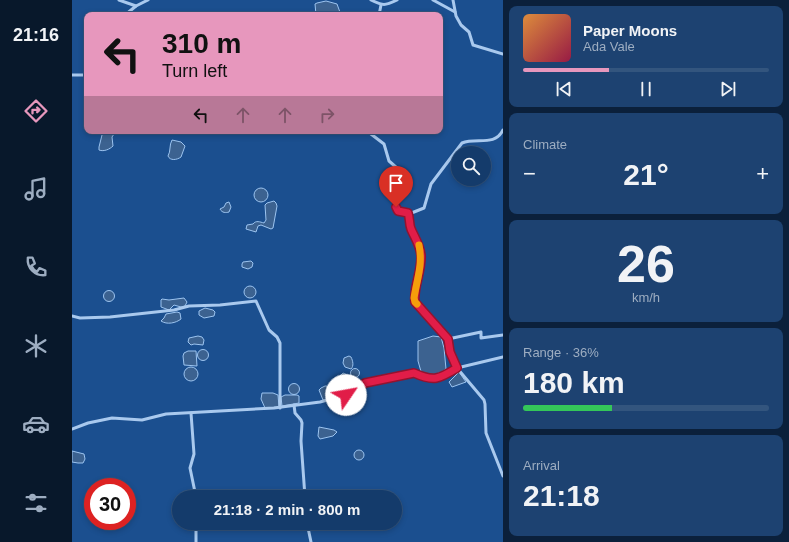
<!DOCTYPE html>
<html lang="en">
<head>
<meta charset="utf-8">
<style>
	:root { --surface:#143b6b; --page:#1d4271; --text:#f1f3f6; --muted:#9dadc1; --line:#33557e; --accent:#e797bd }
	body { margin:0; font-family:Helvetica,sans-serif; background:var(--page); color:var(--text); height:100vh; display:flex; flex-direction:column; font-size:15px; white-space:nowrap }
	* { box-sizing:border-box; margin:0 }
	p { font-size:13px; color:var(--muted) }
	.icon { flex:none; width:22px; height:22px; fill:none; stroke:currentColor; stroke-width:2; stroke-linecap:round; stroke-linejoin:round }
	.map { position:relative; flex:1; overflow:hidden }
	.sheet { display:flex; flex-direction:column; gap:6px; padding:6px; background:#0b203b; width:286px }
	.sheet>* { flex:none }
	.banner { position:absolute; left:12px; top:12px; width:359px; height:122px; border-radius:8px; box-shadow:0 2px 6px #0003,0 0 0 1px var(--line); background:#e797bd; color:#111; overflow:hidden }
	.buttons { position:absolute; left:379px; top:146px; display:grid; gap:8px }
	.buttons a { display:grid; place-items:center; width:40px; height:40px; border-radius:50%; background:var(--surface); box-shadow:0 2px 6px #0003,0 0 0 1px var(--line); font-size:20px }
	.speed { position:absolute; left:12px; top:478px; display:flex; gap:8px; font-size:20px; font-weight:700; text-align:center }
	.speed>* { display:grid; place-content:center; width:52px; height:52px; border-radius:50%; background:var(--surface); box-shadow:0 2px 6px #0003,0 0 0 1px var(--line); line-height:1 }
	.speed .limit { border:6px solid #d22; background:#fff; color:#111 }
	.pin { position:absolute; display:grid; place-items:center; width:34px; height:34px; color:#fff; margin:-41px -17px; border-radius:50% 50% 50% 0; rotate:-45deg; box-shadow:0 0 4px #0007 }
	.pin .icon { rotate:45deg }
	.me { position:absolute; width:44px; margin:-22px; rotate:57deg; stroke-linejoin:round; filter:drop-shadow(0 0 3px #0008) }
	.turn { display:flex; align-items:center; gap:14px; height:84px; padding:0 12px; font-size:18px }
	.turn .icon { width:52px; height:52px; stroke-width:2.5 }
	.turn b { display:block; font-size:28px; line-height:34px }
	.lanes { display:flex; align-items:center; height:38px; padding:0 12px; background:#0003; justify-content:center; gap:20px; direction:ltr }
	.lanes .off { opacity:.35 }
	.big { font-size:30px; font-weight:700; line-height:1.1 }
	.sheet .tile { flex:1; display:flex; flex-direction:column; justify-content:center; gap:6px; min-width:0; padding:0 14px; border-radius:8px; background:var(--page) }
	.sheet .dial { align-items:center; gap:0 }
	.dial b { font-size:52px; line-height:1 }
	.song { display:flex; align-items:center; gap:12px }
	.cover { width:48px; height:48px; border-radius:6px; background:linear-gradient(135deg,hsl(30 70% 55%),hsl(340 70% 35%)) }
	.played { height:4px; border-radius:2px; background:linear-gradient(90deg,var(--accent) 35%,var(--line) 35%) }
	.keys { display:flex; justify-content:space-around; direction:ltr }
	.heat { display:flex; justify-content:space-between; align-items:center; font-size:22px; direction:ltr }
	.charge { height:6px; border-radius:3px; background:linear-gradient(90deg,#34c759 36%,var(--line) 0) }
	.trip { position:absolute; left:100px; top:490px; width:230px; height:40px; border-radius:20px; background:var(--surface); box-shadow:0 2px 6px #0003,0 0 0 1px var(--line); font-weight:700; line-height:40px; text-align:center }
	main { display:flex; flex:1; min-height:0 }
	.tab-bar { display:flex; flex-direction:column; width:72px; justify-content:space-around; align-items:center; background:#08182b; color:var(--muted) }
	.tab-bar .icon { width:28px; height:28px }
	.tab-bar .selected { color:var(--accent) }
	.tab-bar b { font-size:18px; color:var(--text) }
	.map>svg:first-child { display:block }
</style>
</head>
<body>
<main>
<nav class="tab-bar">
<b>21:16</b>
<svg class="icon selected" aria-label="directions" viewBox="0 0 24 24"><path d="M12 3l9 9-9 9-9-9zM9 14v-3h6M13 9l2 2-2 2"/></svg>
<svg class="icon" aria-label="music" viewBox="0 0 24 24"><path d="M9 18V5l10-2v13"/><circle cx="6" cy="18" r="3"/><circle cx="16" cy="16" r="3"/></svg>
<svg class="icon" aria-label="phone" viewBox="0 0 24 24"><path d="M5 4h4l2 5-3 2q2 4 5 5l2-3 5 2v4C11 20 4 13 5 4z"/></svg>
<svg class="icon" aria-label="climate" viewBox="0 0 24 24"><path d="M12 3v18M4 7l16 10M4 17L20 7"/></svg>
<svg class="icon" aria-label="car" viewBox="0 0 24 24"><path d="M5 17H2v-5l4-1 3-4h7l3 4 3 1v5h-3M9 17h6M6 11h13"/><circle cx="7" cy="17" r="2"/><circle cx="17" cy="17" r="2"/></svg>
<svg class="icon" aria-label="filters" viewBox="0 0 24 24"><path d="M4 7h16M4 17h16"/><circle cx="9" cy="7" r="2"/><circle cx="15" cy="17" r="2"/></svg>
</nav>
<div class="map">
<svg width="431" height="542" viewBox="0 0 431 542">
	<rect width="100%" height="100%" fill="#1b4f8f"/>
	<g fill="#3c6290" stroke="#9cc4f0">
		<path d="M 254,1 L 265,4 L 269,15 L 244,15 L 243,4 L 245,3 Z"/>
		<path d="M 31,131 L 44,131 L 40,137 L 41,146 C 38,149 32,152 27,150 L 27,147 Z"/>
		<path d="M 100,140 L 109,142 L 113,146 L 109,157 C 105,160 98,161 96,156 C 99,151 97,145 100,140 Z"/>
		<circle cx="189" cy="195" r="7"/>
		<path d="M 202,201 L 204,203 L 205,206 L 201,228 L 199,229 L 189,225 L 186,226 L 184,232 L 174,229 L 175,225 L 181,224 C 184,220 188,222 192,223 L 194,220 L 193,205 L 195,203 Z"/>
		<path d="M 157,202 L 159,207 L 157,212 C 154,213 150,213 148,209 L 152,207 L 154,203 Z"/>
		<path d="M 179,261 L 181,263 L 180,267 L 176,269 L 170,267 L 170,264 L 171,262 Z"/>
		<circle cx="178" cy="292" r="6"/>
		<circle cx="37" cy="296" r="5.5"/>
		<path d="M 112,298 L 115,302 L 113,306 L 109,307 L 102,305 L 97,310 L 89,307 L 89,300 L 90,299 L 97,300 Z"/>
		<path d="M 133,308 L 141,310 L 143,312 L 142,316 L 132,318 L 127,315 L 127,311 Z"/>
		<path d="M 105,312 L 108,313 L 109,319 C 104,323 95,325 89,321 L 92,318 L 94,314 Z"/>
		<path d="M 126,336 L 130,337 L 132,340 L 131,345 L 122,344 L 119,345 L 116,342 L 117,338 Z"/>
		<path d="M 361,336 L 369,337 L 372,348 L 374,369 C 368,374 357,377 350,375 L 346,361 L 346,341 Z"/>
		<circle cx="131" cy="355" r="5.5"/>
		<path d="M 116,351 L 124,351 L 125,366 L 112,365 L 111,356 L 112,353 Z"/>
		<path d="M 277,356 L 279,357 C 281,361 282,366 279,369 L 273,367 L 271,363 L 272,358 Z"/>
		<circle cx="119" cy="374" r="7"/>
		<circle cx="283" cy="373" r="4.5"/>
		<path d="M 387,372 L 394,382 L 380,387 L 377,382 Z"/>
		<path d="M 271,373 C 278,375 281,383 278,389 L 275,390 L 271,387 L 268,376 Z"/>
		<circle cx="222" cy="389" r="5.5"/>
		<path d="M 253,386 L 255,386 C 259,390 260,394 257,399 L 251,400 L 247,390 L 249,388 Z"/>
		<path d="M 190,393 L 201,393 L 206,395 L 207,407 L 193,408 L 189,399 Z"/>
		<path d="M 213,395 L 225,395 L 227,396 L 227,403 L 210,406 L 209,397 Z"/>
		<path d="M 247,427 L 262,430 L 265,432 L 261,436 L 248,439 L 246,436 Z"/>
		<circle cx="287" cy="455" r="5"/>
		<path d="M 0,451 L 12,454 L 13,459 L 11,463 L 6,463 L 0,462 Z"/>
	</g>
	<g fill="none" stroke-linecap="round" stroke-linejoin="round">
		<g stroke="#a9c9ee" stroke-width="3">
			<path d="M 47,0 L 64,6 L 53,15"/>
			<path d="M 299,0 C 311,6 313,6 325,0"/>
			<path d="M 361,0 L 383,12"/>
			<path d="M 381,0 L 384,16 L 389,25 L 397,32 L 401,45 L 431,54"/>
			<path d="M 64,6 L 76,0"/>
			<path d="M 307,15 L 309,5"/>
			<path d="M 0,75 L 15,75"/>
			<path d="M 295,131 L 312,144 L 317,161 L 325,168 L 324,191 L 325,209 L 336,213 C 338,218 337,224 339,229 C 344,242 349,245 349,261 C 349,274 341,290 343,302 L 376,339 L 378,352 L 385,368 L 412,400 L 413,404 L 414,433 L 431,476"/>
			<path d="M 337,214 L 352,208 L 359,184 L 390,143 C 404,137 423,147 431,130"/>
			<path d="M 0,316 L 8,318 L 38,317 L 102,310 L 117,306 L 148,305 L 184,301 L 197,330 L 205,337 L 208,343 L 208,408"/>
			<path d="M 376,339 L 409,332 L 409,338 L 431,335"/>
			<path d="M 222,405 L 223,413 L 229,420 L 230,423 L 229,441 L 233,497"/>
			<path d="M 119,413 L 122,454 L 118,468 L 124,497"/>
			<path d="M 0,429 L 16,423 L 40,418 L 70,420 L 94,414 L 202,408 L 248,402 L 274,395 L 293,383 L 342,373 L 350,377 L 356,379 L 371,377 L 385,368 L 431,357"/>
			<path d="M 124,523 L 124,542"/>
			<path d="M 235,523 L 239,542"/>
		</g>
	</g>
	<g fill="none" stroke-linecap="round" stroke-linejoin="round">
		<g stroke="#92132f" stroke-width="10">
			<path id="route" d="M 274,395 L 293,383 L 342,373 C 362,382 367,379 385,368 L 378,352 L 376,339 L 343,302 C 341,288 350,271 349,255 C 348,245 343,238 339,229 C 337,224 338,218 336,213 L 326,211 L 324,207"/>
		</g>
		<use href="#route" stroke="#e11d48" stroke-width="7"/>
		<path stroke="#f59e0b" stroke-width="7" d="M 345,304 L 343,302 L 342,298 C 345,279 351,265 347,245"/>
	</g>
</svg>
<div class="buttons">
<a><svg class="icon" aria-label="search" viewBox="0 0 24 24"><circle cx="10" cy="10" r="6"/><path d="M15 15l6 6"/></svg></a>
</div>
<div class="speed"><div class="limit">30</div></div>
<div class="pin" style="left:324px;top:207px;background:#d93025"><svg class="icon" aria-label="arrive" viewBox="0 0 24 24"><path d="M6 21V4h12l-3 4 3 4H6"/></svg></div>
<svg class="me" style="left:274px;top:395px" viewBox="-20 -20 40 40"><circle r="19" fill="#fff"/><path d="M0-13L10 11 0 6-10 11z" fill="#e11d48"/></svg>
<div class="trip">21:18 · 2 min · 800 m</div>
<div class="banner">
<div class="turn"><svg class="icon" aria-label="left" viewBox="0 0 24 24"><path d="M17 20v-9H6M10 6l-5 5 5 5"/></svg><div><b>310 m</b>Turn left</div></div>
<div class="lanes"><svg class="icon" aria-label="left" viewBox="0 0 24 24"><path d="M17 20v-9H6M10 6l-5 5 5 5"/></svg><svg class="icon off" aria-label="ahead" viewBox="0 0 24 24"><path d="M12 20V5M6 11l6-6 6 6"/></svg><svg class="icon off" aria-label="ahead" viewBox="0 0 24 24"><path d="M12 20V5M6 11l6-6 6 6"/></svg><svg class="icon off" aria-label="right" viewBox="0 0 24 24"><path d="M7 20v-9h11M14 6l5 5-5 5"/></svg></div>
</div>
</div>
<section class="sheet">
<div class="tile">
<div class="song"><i class="cover"></i><div><b>Paper Moons</b><p>Ada Vale</p></div></div>
<div class="played"></div>
<div class="keys"><svg class="icon" aria-label="previous" viewBox="0 0 24 24"><path d="M18 5L8 12l10 7zM5 5v14"/></svg><svg class="icon" aria-label="pause" viewBox="0 0 24 24"><path d="M8 5v14M16 5v14"/></svg><svg class="icon" aria-label="next" viewBox="0 0 24 24"><path d="M6 5l10 7-10 7zM19 5v14"/></svg></div>
</div>
<div class="tile"><p>Climate</p>
<div class="heat"><a>−</a><b class="big">21°</b><a>+</a></div>
</div>
<div class="tile dial"><b>26</b><p>km/h</p></div>
<div class="tile"><p>Range · 36%</p><b class="big">180 km</b><div class="charge"></div></div>
<div class="tile"><p>Arrival</p><b class="big">21:18</b></div>
</section>
</main>
</body>
</html>
